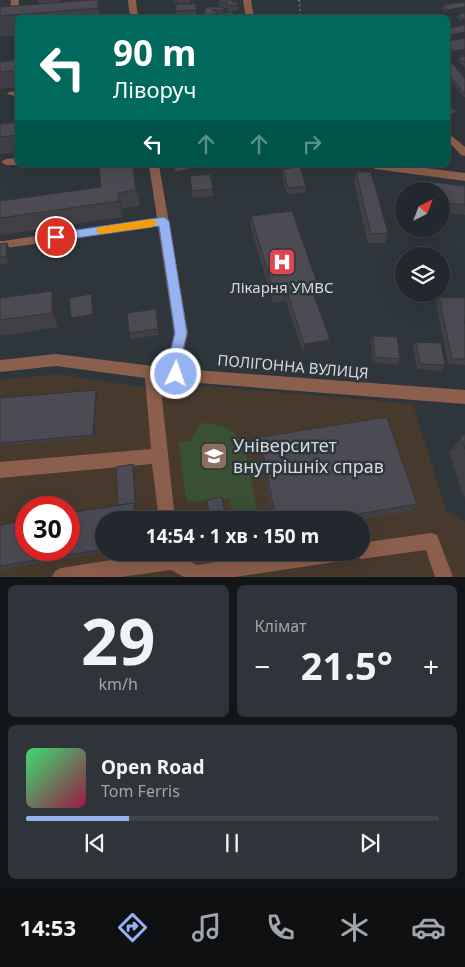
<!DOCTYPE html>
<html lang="uk">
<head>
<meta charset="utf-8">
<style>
	:root { --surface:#22282d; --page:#2e3439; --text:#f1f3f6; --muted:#a2a6aa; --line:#3f4449; --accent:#95b2f1 }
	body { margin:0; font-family:"Noto Sans",sans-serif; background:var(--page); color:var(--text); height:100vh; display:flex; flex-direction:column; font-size:19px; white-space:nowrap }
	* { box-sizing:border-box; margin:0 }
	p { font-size:16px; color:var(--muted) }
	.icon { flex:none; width:28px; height:28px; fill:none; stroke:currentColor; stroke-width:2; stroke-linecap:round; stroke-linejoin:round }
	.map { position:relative; height:577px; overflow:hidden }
	.drawer { display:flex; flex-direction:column; gap:8px; padding:8px; background:#131619; flex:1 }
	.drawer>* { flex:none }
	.top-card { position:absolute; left:15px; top:15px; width:435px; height:152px; border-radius:8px; box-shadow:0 5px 20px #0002,0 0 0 1px var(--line); background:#00695c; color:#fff; overflow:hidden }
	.needle { width:32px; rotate:42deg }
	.controls { position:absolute; left:395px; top:182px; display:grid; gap:10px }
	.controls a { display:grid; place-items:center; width:55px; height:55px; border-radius:50%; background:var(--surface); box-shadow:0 5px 20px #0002,0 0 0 1px var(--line); font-size:25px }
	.speed { position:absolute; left:15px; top:496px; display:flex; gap:10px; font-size:25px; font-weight:700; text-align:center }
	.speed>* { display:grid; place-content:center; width:65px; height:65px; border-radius:50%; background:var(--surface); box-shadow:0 5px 20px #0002,0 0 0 1px var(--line); line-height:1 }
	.speed .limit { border:8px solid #d22; background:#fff; color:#111 }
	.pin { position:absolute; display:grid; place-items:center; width:42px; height:42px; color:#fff; margin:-21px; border:2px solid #fff; border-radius:50%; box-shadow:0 1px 5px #0007 }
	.me { position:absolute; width:55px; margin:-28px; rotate:3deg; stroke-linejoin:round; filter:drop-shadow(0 0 4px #0008) }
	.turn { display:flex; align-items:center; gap:18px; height:105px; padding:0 15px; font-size:22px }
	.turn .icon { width:65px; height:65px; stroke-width:2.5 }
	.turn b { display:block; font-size:35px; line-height:42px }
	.lanes { display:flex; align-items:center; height:48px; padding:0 15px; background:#0003; justify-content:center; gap:25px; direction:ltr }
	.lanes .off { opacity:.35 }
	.big { font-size:38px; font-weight:700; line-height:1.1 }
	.drawer .tile { flex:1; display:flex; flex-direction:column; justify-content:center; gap:8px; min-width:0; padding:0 18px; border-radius:8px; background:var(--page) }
	.drawer .dial { align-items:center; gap:0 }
	.dial b { font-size:65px; line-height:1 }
	.song { display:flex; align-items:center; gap:15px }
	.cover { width:60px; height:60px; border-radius:8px; background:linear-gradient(135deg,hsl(140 70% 55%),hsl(340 70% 35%)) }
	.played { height:5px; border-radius:2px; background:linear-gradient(90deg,var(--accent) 25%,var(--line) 25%) }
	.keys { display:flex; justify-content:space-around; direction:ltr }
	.heat { display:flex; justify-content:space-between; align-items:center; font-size:28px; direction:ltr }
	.drawer .tiles { flex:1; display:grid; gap:8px; grid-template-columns:1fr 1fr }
	.tile:last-child { grid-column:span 2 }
	.trip { position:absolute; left:95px; top:511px; width:275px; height:50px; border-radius:25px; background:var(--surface); box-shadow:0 5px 20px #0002,0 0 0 1px var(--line); font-weight:700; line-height:50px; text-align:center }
	.tab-bar { display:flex; height:80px; justify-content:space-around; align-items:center; background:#0e1012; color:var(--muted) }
	.tab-bar .icon { width:35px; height:35px }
	.tab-bar .on { color:var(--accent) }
	.tab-bar b { font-size:22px; color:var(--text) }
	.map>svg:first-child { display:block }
</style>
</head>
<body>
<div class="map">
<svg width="465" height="577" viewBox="0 0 465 577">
	<rect width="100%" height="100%" fill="#2e363c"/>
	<path fill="#48392d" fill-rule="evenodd" d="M 56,374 L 153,389 L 205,386 L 413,404 L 446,511 L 465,522 L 465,577 L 0,577 L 0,380 ZM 26,508 L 69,508 L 69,550 L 26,550 ZM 104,520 L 361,520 L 361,552 L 104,552 Z"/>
	<path fill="#3a5032" d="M 200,423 C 239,424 244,441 250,474 C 253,489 256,505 259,520 L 233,520 L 230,499 L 187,502 L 178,442 L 191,441 Z"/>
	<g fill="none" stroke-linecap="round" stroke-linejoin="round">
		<path stroke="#636a6f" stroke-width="2" stroke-dasharray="2 2.5" stroke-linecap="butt" d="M 299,0 L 301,18"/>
		<g fill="#8c5e4c" fill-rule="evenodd">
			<path d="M 11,0 L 19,0 L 18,13 L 0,26 L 0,20 L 10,12 Z"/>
			<path d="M 128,0 L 136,0 L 138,18 L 130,18 Z"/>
			<path d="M 243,0 L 251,0 L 254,18 L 246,18 Z"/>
			<path d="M 18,91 L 18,97 L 7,94 L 9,92 Z"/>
			<path d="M 448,133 L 465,147 L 465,156 L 461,155 L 448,141 Z"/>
			<path d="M 18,158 L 18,165 L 6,165 L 1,162 L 6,159 Z"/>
			<path d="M 149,165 L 159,165 L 188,333 L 183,354 L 183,369 L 465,390 L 465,404 L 160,380 L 175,520 L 159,520 L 152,464 L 0,478 L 0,462 L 151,449 L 145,378 L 56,366 L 0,372 L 0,360 L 56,354 L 169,368 L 169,354 L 174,333 L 158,226 L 0,249 L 0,241 L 3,241 L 157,218 Z"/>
			<path d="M 370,165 L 402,165 L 465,173 L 465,181 L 375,169 Z"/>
			<path d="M 431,533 L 437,535 L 453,577 L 435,577 L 426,550 L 361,559 L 355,556 L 348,560 L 235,577 L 184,577 L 171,570 L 121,577 L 52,577 L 55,571 L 61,568 L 163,552 L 180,552 L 180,556 L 197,565 L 286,552 L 361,552 L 361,543 Z"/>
		</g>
	</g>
	<g fill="#414047">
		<path d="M 38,0 L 61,0 L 61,2 L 98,0 L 102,18 L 18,18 L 18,35 L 0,37 L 0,7 L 39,4 Z"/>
		<path d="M 174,0 L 190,0 L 190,3 L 175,3 Z"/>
		<path d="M 218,0 L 232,2 L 238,5 L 238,11 L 228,12 L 227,8 L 224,8 L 224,13 L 234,18 L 217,18 L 217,13 L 217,17 L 205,18 L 205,7 L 219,7 Z"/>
		<path d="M 465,3 L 465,10 L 446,13 L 442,8 L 443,5 Z"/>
		<path d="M 196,4 L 196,17 L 176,17 L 176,11 Z"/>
		<path d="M 465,13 L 461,22 L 457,17 L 458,14 Z"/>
		<path d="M 465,38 L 452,54 L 448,50 L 448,41 Z"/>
		<path d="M 465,56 L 465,68 L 458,60 L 459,57 Z"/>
		<path d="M 448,59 L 465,78 L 465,97 L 464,97 L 448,78 Z"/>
		<path d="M 18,60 L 18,87 L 0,89 L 0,62 Z"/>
		<path d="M 18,122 L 18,152 L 0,154 L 0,124 Z"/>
		<path d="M 99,165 L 134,165 L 140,206 L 122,209 L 123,217 L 0,235 L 0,201 L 101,187 Z"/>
		<path d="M 283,169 L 306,186 L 305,193 L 287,194 L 282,175 Z"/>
		<path d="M 356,172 L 388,233 L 385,243 L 368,243 L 354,182 Z"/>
		<path d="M 190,176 L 213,189 L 213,196 L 192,198 Z"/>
		<path d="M 417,180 L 465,186 L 465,215 L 441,212 L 441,191 L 414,191 Z"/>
		<path d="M 251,216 L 318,285 L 316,296 L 314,296 L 330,340 L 328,348 L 303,352 L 286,302 L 287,301 L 273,303 L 251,228 Z"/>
		<path d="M 7,243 L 10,250 L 9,263 L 0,264 L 0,244 Z"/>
		<path d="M 439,297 L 465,298 L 465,365 L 448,364 L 436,303 Z"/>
		<path d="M 0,298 L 59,305 L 59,327 L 0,336 Z"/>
		<path d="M 157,315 L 159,335 L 130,339 L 129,333 Z"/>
		<path d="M 373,336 L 400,359 L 397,364 L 373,363 L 371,341 Z"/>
		<path d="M 416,342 L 445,365 L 441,371 L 417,369 L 413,347 Z"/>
		<path d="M 97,393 L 94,437 L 0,446 L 0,398 Z"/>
		<path d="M 465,434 L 465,497 L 463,495 L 449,452 Z"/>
		<path d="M 260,437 L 417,504 L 410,511 L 356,520 L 273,520 L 259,445 Z"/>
		<path d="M 133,464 L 134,466 L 137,520 L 104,520 L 104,552 L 0,570 L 0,525 L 118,505 Z"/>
	</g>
	<g fill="#35343a">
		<path d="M 98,0 L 102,18 L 100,18 L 98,8 Z"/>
		<path d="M 465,7 L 465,10 L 446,13 L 447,10 Z"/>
		<path d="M 463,19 L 465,19 L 465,22 L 461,22 Z"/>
		<path d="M 465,32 L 465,35 L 448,38 L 448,35 Z"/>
		<path d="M 465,49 L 465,52 L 452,54 L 453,51 Z"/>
		<path d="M 457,112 L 454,118 L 448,121 L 448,115 Z"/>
		<path d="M 133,165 L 134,165 L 140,206 L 136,190 Z"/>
		<path d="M 254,165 L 269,165 L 253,169 Z"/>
		<path d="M 191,169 L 191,176 L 176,178 L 175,172 Z"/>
		<path d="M 118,193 L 122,209 L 123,217 L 119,201 Z"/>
		<path d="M 7,243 L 10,250 L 9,263 L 6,257 Z"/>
		<path d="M 52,291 L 59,305 L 59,327 L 52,313 Z"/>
		<path d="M 91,294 L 93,300 L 96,320 L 74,324 L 71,318 Z"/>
		<path d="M 330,340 L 328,348 L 303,352 L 304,344 Z"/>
		<path d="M 96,390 L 97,393 L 94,437 L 93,435 Z"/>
		<path d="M 133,464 L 134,466 L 137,520 L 135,520 Z"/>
	</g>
	<g fill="#4c4a53" stroke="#35343a">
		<path d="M 91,0 L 98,0 L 98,8 L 0,16 L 0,7 Z"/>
		<path d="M 218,0 L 232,0 L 232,2 L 238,2 L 238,5 L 228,6 L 227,2 L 219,2 Z"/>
		<path d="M 464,2 L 465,3 L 465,7 L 447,10 L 443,5 Z"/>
		<path d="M 176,4 L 196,4 L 196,10 L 176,11 Z"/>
		<path d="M 205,7 L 224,7 L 224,10 L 212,10 L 216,11 L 217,14 L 212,14 L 212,16 L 205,16 Z"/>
		<path d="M 233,12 L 234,18 L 217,18 L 217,13 Z"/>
		<path d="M 465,13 L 465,19 L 463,19 L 458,14 Z"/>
		<path d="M 465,25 L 465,32 L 448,35 L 448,28 Z"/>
		<path d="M 465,38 L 465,49 L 453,51 L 448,45 L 448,41 Z"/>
		<path d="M 465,56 L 465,63 L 459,57 Z"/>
		<path d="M 448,59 L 465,78 L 465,94 L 448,74 Z"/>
		<path d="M 18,60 L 18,70 L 0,72 L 0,62 Z"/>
		<path d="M 448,105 L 457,112 L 448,115 Z"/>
		<path d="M 18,122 L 18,135 L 0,137 L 0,124 Z"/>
		<path d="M 99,165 L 133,165 L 136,190 L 118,193 L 119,201 L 0,218 L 0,201 L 101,187 Z"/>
		<path d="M 174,165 L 190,165 L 191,169 L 175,172 Z"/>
		<path d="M 300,167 L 306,186 L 288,188 L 283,169 Z"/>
		<path d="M 356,172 L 371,172 L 388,233 L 371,234 Z"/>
		<path d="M 210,174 L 213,189 L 192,191 L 190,176 Z"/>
		<path d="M 417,180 L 465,186 L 465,205 L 441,202 L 441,191 L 418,191 Z"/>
		<path d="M 292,211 L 318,285 L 274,292 L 251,216 Z"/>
		<path d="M 7,243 L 6,257 L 0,257 L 0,244 Z"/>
		<path d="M 312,290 L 330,340 L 304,344 L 288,294 Z"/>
		<path d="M 52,291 L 52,313 L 0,320 L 0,298 Z"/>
		<path d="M 91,294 L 93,314 L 71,318 L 69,298 Z"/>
		<path d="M 439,297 L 465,298 L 465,320 L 464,320 L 465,325 L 465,359 L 452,359 Z"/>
		<path d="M 156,309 L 158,329 L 129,333 L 127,313 Z"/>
		<path d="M 373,336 L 397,337 L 400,359 L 375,357 Z"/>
		<path d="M 416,342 L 441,343 L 445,365 L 420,364 Z"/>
		<path d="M 96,390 L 93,435 L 0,443 L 0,398 Z"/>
		<path d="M 387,417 L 417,504 L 324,520 L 276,520 L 260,437 Z"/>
		<path d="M 465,434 L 465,449 L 461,438 Z"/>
		<path d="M 133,464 L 135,504 L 134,503 L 118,505 L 116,467 Z"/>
		<path d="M 222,497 L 226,520 L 210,520 L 207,500 Z"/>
		<path d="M 134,503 L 135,520 L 104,520 L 104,549 L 0,566 L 0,525 L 26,520 L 26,550 L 69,550 L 69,513 Z"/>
	</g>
	<path fill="#95b2f1" stroke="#61749d" d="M 164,217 L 169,221 L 187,333 L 182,354 L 180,378 L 176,380 L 171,378 L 170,354 L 175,333 L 159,226 L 56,241 L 51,237 L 56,233 Z"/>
	<path fill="#f59e0b" d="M 152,219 L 158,223 L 152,227 L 100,234 L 95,231 L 100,227 Z"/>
	<defs>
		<g id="hospital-square" transform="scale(1.4375)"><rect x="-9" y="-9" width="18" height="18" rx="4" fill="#e0444e" stroke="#2e363c"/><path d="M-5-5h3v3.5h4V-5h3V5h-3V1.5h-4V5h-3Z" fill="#fff"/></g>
		<g id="university-square" transform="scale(1.4375)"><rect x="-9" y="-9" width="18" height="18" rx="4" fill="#8d6e63" stroke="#2e363c"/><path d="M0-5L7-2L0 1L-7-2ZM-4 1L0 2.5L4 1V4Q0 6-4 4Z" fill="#fff"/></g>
	</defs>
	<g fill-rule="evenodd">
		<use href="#hospital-square" x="282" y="262"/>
		<use href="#university-square" x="214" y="456"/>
	</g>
	<g text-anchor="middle" stroke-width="5" stroke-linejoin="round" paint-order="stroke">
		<g font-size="15" fill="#d5dade" stroke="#2e363c">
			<text x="282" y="293">Лікарня УМВС</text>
		</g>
		<g font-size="15" fill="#d5dade" stroke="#2e363c">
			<text transform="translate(293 367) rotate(5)" y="5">ПОЛІГОННА ВУЛИЦЯ</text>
		</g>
		<g font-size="18" fill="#d5dade" stroke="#2e363c" text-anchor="start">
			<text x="233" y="452">Університет<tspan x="233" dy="21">внутрішніх справ</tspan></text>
		</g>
	</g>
</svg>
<div class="controls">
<a><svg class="needle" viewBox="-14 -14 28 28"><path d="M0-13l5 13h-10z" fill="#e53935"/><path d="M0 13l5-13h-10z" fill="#a2a6aa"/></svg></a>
<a><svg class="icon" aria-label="layers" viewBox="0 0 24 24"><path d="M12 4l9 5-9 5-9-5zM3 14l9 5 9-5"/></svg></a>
</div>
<div class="speed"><div class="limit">30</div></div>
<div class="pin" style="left:56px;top:237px;background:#d93025"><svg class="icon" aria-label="arrive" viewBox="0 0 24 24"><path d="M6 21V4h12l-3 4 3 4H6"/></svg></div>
<svg class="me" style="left:176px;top:374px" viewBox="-20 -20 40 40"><circle r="17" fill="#95b2f1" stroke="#fff" stroke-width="3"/><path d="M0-11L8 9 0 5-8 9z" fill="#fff"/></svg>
<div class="trip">14:54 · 1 хв · 150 m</div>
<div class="top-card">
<div class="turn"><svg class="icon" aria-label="left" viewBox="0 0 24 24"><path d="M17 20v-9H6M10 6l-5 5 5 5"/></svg><div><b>90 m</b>Ліворуч</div></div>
<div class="lanes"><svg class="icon" aria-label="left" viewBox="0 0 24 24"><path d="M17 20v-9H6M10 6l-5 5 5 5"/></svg><svg class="icon off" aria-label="ahead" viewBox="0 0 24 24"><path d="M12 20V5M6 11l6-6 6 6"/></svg><svg class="icon off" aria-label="ahead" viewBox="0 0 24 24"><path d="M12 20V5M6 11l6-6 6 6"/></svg><svg class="icon off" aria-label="right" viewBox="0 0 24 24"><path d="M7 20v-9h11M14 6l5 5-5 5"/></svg></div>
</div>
</div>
<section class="drawer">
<div class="tiles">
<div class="tile dial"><b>29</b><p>km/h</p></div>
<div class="tile"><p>Клімат</p>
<div class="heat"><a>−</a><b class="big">21.5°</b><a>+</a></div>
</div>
<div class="tile">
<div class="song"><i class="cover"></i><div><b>Open Road</b><p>Tom Ferris</p></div></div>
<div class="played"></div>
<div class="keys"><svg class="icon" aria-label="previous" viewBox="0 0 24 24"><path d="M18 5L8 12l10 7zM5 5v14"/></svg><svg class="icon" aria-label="pause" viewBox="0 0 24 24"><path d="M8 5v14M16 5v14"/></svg><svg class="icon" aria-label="next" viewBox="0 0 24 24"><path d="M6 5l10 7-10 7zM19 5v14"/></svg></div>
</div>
</div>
</section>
<nav class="tab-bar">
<b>14:53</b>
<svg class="icon on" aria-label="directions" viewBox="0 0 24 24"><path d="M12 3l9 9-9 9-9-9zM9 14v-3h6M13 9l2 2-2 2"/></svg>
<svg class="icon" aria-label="music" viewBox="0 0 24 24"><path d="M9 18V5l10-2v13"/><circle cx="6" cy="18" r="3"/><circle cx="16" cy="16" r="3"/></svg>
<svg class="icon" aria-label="phone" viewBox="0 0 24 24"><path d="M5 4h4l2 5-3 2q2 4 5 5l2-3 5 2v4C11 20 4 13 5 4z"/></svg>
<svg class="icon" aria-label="climate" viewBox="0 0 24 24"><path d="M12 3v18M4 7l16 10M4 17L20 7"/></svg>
<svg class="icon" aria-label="car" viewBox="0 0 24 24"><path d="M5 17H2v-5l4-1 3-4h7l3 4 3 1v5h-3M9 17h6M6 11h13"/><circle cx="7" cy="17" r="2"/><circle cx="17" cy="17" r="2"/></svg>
</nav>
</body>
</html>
